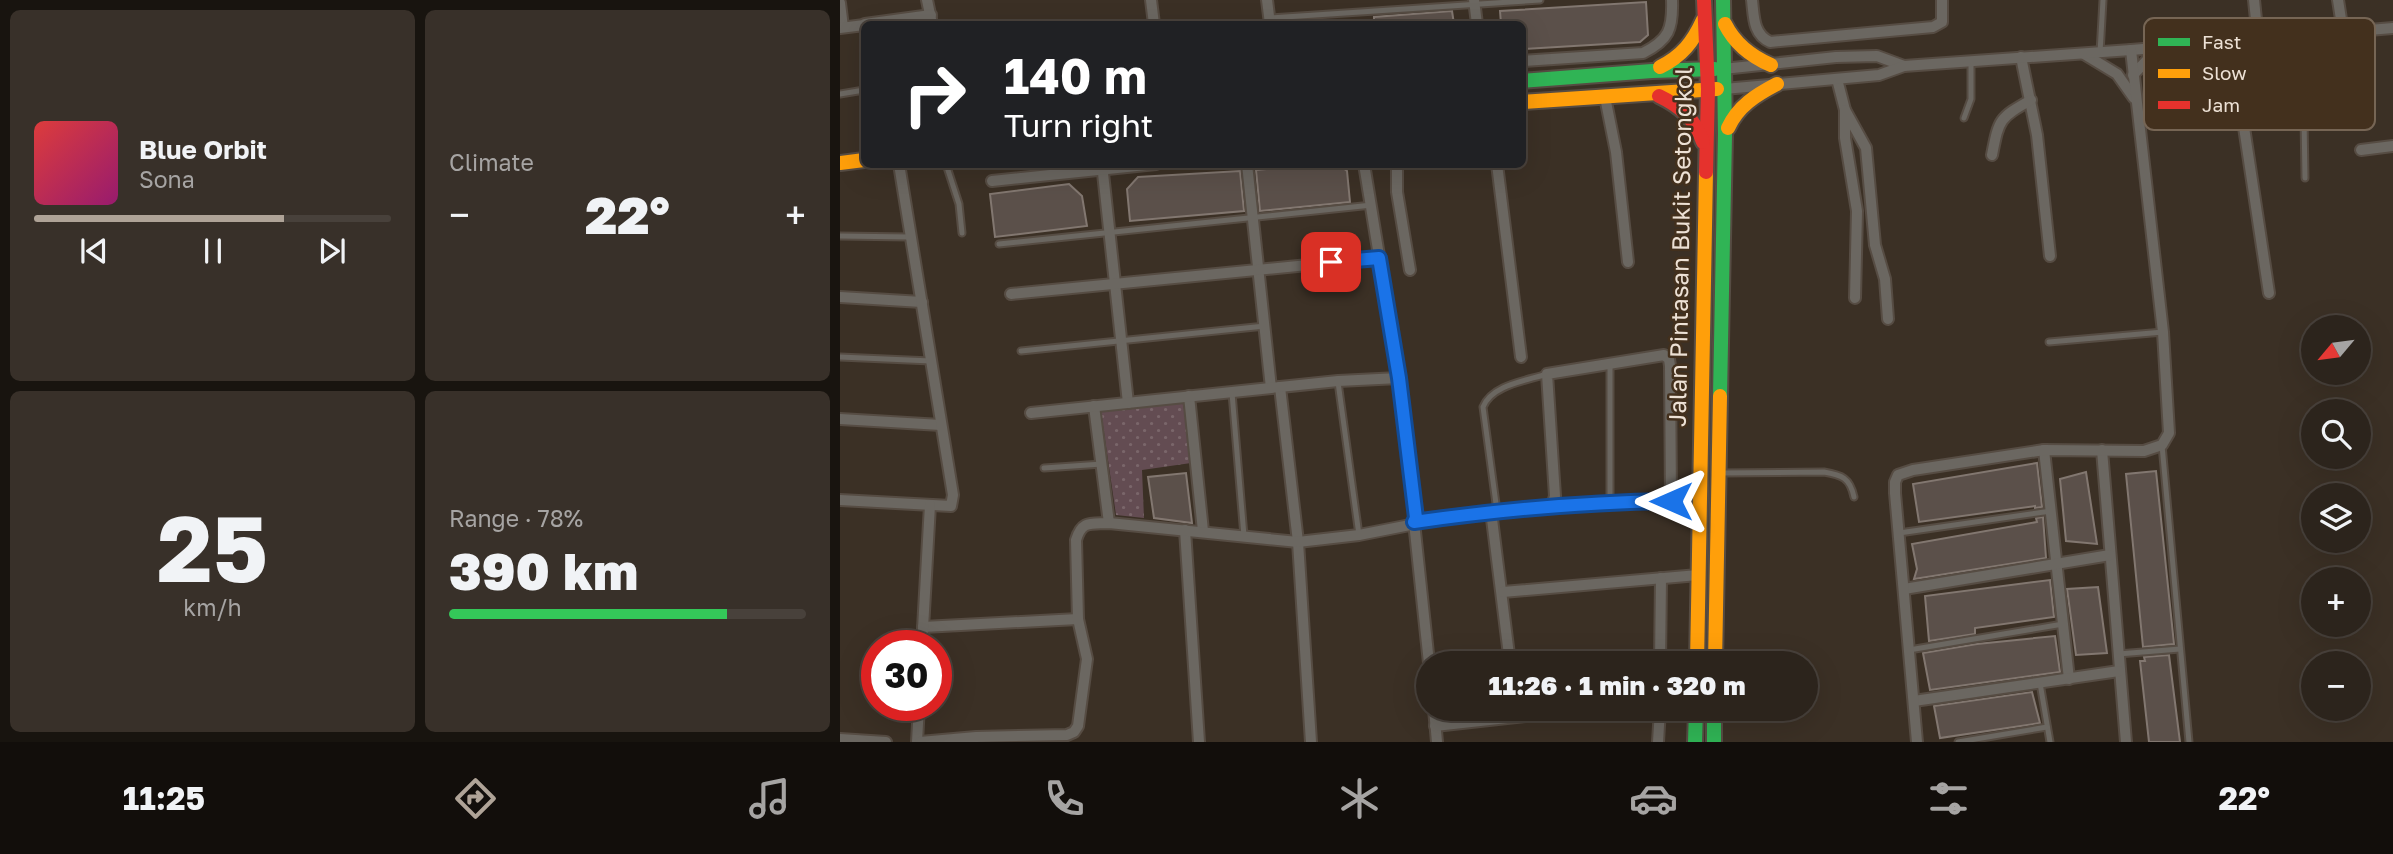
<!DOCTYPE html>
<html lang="en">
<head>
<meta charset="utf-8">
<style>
	:root { --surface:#2c241c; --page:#383029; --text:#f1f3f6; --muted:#a6a4a3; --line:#48413b; --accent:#afa397 }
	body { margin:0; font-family:"Golos Text",sans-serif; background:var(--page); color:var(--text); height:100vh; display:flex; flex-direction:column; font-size:26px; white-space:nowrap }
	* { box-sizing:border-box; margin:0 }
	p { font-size:23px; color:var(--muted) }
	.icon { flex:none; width:38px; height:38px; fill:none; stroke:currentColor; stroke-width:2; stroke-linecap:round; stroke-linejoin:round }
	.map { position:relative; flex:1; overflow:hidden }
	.panel { display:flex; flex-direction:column; gap:10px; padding:10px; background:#18140f; width:840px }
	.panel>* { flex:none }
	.top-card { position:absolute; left:21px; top:21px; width:665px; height:147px; border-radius:10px; box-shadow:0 7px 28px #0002,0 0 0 2px var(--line); background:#202124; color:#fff; overflow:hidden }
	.needle { width:46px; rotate:241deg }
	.buttons { position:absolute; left:1461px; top:315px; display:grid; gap:14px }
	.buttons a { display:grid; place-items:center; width:70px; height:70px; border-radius:50%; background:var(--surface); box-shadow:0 7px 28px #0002,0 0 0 2px var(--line); font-size:35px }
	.speed { position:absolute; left:21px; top:630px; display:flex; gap:14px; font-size:35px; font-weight:700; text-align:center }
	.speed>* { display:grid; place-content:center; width:91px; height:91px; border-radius:50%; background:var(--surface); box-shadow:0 7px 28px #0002,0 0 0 2px var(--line); line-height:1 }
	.speed .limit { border:10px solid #d22; background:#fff; color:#111 }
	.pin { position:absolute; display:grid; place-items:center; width:60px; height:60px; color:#fff; margin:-30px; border-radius:14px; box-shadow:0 4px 10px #0006 }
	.me { position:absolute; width:77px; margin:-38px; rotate:270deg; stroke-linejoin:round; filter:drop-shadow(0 0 5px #0008) }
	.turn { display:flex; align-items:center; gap:24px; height:147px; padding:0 28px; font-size:32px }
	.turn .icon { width:91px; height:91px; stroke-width:2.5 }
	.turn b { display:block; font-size:49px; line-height:60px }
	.big { font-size:52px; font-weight:800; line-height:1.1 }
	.panel .widget { flex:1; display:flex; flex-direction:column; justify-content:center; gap:10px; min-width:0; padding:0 24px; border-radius:10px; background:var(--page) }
	.panel .dial { align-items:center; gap:0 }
	.dial b { font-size:91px; line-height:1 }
	.song { display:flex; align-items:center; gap:21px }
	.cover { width:84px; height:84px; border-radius:10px; background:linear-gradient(135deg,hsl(0 70% 55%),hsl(320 70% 35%)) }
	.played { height:7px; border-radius:4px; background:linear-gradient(90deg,var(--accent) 70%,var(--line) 70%) }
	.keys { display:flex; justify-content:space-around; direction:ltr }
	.heat { display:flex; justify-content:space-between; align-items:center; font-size:38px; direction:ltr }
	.charge { height:10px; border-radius:5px; background:linear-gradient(90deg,#34c759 78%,var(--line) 0) }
	.panel .tiles { flex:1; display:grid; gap:10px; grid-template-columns:repeat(2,1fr) }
	.trip { position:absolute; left:576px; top:651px; width:402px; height:70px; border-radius:35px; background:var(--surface); box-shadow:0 7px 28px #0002,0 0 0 2px var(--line); font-weight:800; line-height:70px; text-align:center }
	.dock { display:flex; height:112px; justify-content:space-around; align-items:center; background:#120e0b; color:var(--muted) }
	.dock .icon { width:49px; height:49px }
	.dock .active { color:var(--accent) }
	.dock b { font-size:32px; color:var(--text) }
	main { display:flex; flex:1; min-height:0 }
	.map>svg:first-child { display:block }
</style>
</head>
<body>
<main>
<section class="panel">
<div class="tiles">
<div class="widget">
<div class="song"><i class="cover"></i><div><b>Blue Orbit</b><p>Sona</p></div></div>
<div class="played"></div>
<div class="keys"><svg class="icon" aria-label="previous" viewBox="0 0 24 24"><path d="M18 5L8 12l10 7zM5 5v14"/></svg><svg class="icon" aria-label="pause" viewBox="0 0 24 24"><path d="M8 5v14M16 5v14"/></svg><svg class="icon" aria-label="next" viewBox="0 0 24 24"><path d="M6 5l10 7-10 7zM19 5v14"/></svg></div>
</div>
<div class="widget"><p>Climate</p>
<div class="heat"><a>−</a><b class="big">22°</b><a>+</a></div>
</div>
<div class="widget dial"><b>25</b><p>km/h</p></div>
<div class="widget"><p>Range · 78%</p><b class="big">390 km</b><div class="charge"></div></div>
</div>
</section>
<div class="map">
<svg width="1553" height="742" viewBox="0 0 1553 742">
	<defs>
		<pattern id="park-dots" width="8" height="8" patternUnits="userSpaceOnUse" patternTransform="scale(1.75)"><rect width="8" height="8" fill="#634c52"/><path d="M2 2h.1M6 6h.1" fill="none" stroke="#7a666a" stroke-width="1.8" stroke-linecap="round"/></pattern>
	</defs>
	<rect width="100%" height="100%" fill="#3b3025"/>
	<path fill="url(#park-dots)" d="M 343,402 L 351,463 L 302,470 L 304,518 L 276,515 L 261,412 Z"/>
	<g fill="#5b504a" stroke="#827770" stroke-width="2">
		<path d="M 806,2 L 808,35 L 800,42 L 682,49 L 682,24 L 661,24 L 660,11 Z"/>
		<path d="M 612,11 L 614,24 L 534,24 L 534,17 Z"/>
		<path d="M 481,164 L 498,164 L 507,171 L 510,202 L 420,211 L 416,170 Z"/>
		<path d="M 400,171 L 404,211 L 290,221 L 287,189 L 298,177 Z"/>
		<path d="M 229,184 L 242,196 L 247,226 L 155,237 L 150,194 Z"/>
		<path d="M 1197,463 L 1202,507 L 1195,508 L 1195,506 L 1079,522 L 1073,484 Z"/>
		<path d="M 1316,471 L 1334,644 L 1303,647 L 1286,474 Z"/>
		<path d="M 1246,472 L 1257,544 L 1226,541 L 1220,479 Z"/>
		<path d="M 346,473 L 352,523 L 314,518 L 308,477 Z"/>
		<path d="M 1203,517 L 1206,558 L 1074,579 L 1077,569 L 1072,544 L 1197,522 L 1196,518 Z"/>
		<path d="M 1210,580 L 1214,617 L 1135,628 L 1135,634 L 1089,641 L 1085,596 Z"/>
		<path d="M 1258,587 L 1267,653 L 1236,655 L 1227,589 Z"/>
		<path d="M 1215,636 L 1220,672 L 1090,690 L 1083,653 L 1137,644 Z"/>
		<path d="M 1329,655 L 1340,742 L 1309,742 L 1300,661 L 1305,661 L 1304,657 Z"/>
		<path d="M 1192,692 L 1200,723 L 1100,738 L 1094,706 Z"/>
	</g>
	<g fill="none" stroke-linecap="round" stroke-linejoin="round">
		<g stroke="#564c43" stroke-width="9">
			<g id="lane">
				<path d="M 429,18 L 700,0"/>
				<path d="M 1455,36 L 1464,118 L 1465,178"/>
				<path d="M 1260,53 L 1263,0"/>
				<path d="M 0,94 L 24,90"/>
				<path d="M 1124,118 L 1131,99 L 1131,62"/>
				<path d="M 106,164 L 119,204 L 122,233"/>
				<path d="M 0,236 L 70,237"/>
				<path d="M 159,244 L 532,205"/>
				<path d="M 1209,342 L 1323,332"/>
				<path d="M 181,351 L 425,326"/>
				<path d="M 0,357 L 91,361"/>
				<path d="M 498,382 L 519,535"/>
				<path d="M 392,393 L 404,536"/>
				<path d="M 1322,445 L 1349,742"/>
				<path d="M 204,468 L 262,464"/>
				<path d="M 881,473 L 984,472 C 1002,475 1010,478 1014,497"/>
				<path d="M 770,502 L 770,365"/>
				<path d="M 657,511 L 643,407 C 652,385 685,381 707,374"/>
				<path d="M 1059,533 L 1211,511"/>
				<path d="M 1069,650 L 1223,624"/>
				<path d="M 1278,654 L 1340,649"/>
				<path d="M 1200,683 L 1210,742"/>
				<path d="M 1118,742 L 1207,727"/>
			</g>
		</g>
		<g stroke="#564c43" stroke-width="14">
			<g id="street">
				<path d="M 87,0 L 92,24"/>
				<path d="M 311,0 L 314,24"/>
				<path d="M 427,0 L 430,24"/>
				<path d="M 634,0 L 637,24"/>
				<path d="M 912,0 C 914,17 913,34 930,42 L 1093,27 L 1102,22 L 1102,0"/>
				<path d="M 1414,0 L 1418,39"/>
				<path d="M 1498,0 L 1503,32"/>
				<path d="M 0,3 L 3,27"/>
				<path d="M 25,24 L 91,15"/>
				<path d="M 0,28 L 24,25"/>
				<path d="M 1394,41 L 1399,94 L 1429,293"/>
				<path d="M 1244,54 L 1277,74 L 1294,98"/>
				<path d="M 1181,57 L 1197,135 L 1210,256"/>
				<path d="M 682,61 L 803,53 C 829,40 833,29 832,0"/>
				<path d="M 883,69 L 996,57 L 1037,56 L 1064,66"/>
				<path d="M 1293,75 L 1310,57 L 1322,49"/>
				<path d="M 997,79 L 1005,110 L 1026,148 L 1035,245 L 1045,279 L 1048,319"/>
				<path d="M 884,89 L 1039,75 L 1064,66 L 1291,50 L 1553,28"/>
				<path d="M 765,97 L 776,152 L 788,262"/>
				<path d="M 1005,110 L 1005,138 L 1017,211 L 1015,298"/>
				<path d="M 1521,150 L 1553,146"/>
				<path d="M 1152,155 C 1159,119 1159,118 1191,100"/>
				<path d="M 262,164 L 288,403"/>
				<path d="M 407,164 L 431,388"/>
				<path d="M 524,164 L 559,378 L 576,518 L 574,522 L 589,663"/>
				<path d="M 557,164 L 557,192 L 570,270"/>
				<path d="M 657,164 L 681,357"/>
				<path d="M 152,181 L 316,164"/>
				<path d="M 171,294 L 539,258"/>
				<path d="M 0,297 L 82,302"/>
				<path d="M 440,387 L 458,542 L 471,742"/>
				<path d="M 349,396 L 363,531"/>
				<path d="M 254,406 L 269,523"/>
				<path d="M 191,413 L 498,381 L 559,378"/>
				<path d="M 0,419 L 101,425"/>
				<path d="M 1204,450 L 1229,679"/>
				<path d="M 1262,450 L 1286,742"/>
				<path d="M 0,500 L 111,506 L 113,495 L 59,164"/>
				<path d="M 712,506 L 715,496 L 707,374 L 824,355 L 829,359 L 830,366 L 831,501"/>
				<path d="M 651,511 L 670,663"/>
				<path d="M 345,530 L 359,742"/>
				<path d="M 1064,589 L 1270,555"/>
				<path d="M 663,592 L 858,575"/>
				<path d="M 83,627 L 238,619"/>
				<path d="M 82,646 L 90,505"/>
				<path d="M 820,663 L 821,578"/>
				<path d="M 1074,701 L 1279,671"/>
				<path d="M 594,709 L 597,742"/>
				<path d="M 595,726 L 751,709"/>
				<path d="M 0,739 L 46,742"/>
				<path d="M 77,742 L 79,705"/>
				<path d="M 80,742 L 136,737 L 227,735 L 234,732 L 238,726 L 247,659 L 238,619 L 236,540 C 242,520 251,524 269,523 L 458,542 L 519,535 L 570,525 L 574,522 C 670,509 763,502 860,501"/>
				<path d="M 818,742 L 820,709"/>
				<path d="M 1077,742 L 1055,493 L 1055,482 L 1058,475 L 1073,470 L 1204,450 L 1304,451 L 1322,445 L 1329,433 L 1323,332 L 1291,50"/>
			</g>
		</g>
		<g stroke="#564c43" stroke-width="18">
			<g id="fast">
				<path d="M 682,81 L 812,71 L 875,69"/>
				<path d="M 880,396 L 885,134 L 883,0"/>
				<path d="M 874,709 L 874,742"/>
				<path d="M 855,742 L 856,709"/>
			</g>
		</g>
		<g stroke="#564c43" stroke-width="18">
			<g id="slow">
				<path d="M 885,24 C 895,44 910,56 931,65"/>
				<path d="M 820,67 C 842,56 853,42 863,20"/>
				<path d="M 682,102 L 877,89"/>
				<path d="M 888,128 C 898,106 916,95 937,84"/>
				<path d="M 0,163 L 24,160"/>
				<path d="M 857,663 L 866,172"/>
				<path d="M 875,663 L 880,396"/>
			</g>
		</g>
		<g stroke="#564c43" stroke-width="18">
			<g id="jam">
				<path d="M 864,0 L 868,89 L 866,172"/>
				<path d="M 819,96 C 840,106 855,119 863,142"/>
			</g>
		</g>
		<use href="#lane" stroke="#6b6761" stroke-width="5"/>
		<use href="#street" stroke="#6b6761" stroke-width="10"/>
		<use href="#fast" stroke="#30b455" stroke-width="14"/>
		<use href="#slow" stroke="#ff9f0a" stroke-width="14"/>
		<use href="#jam" stroke="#e5322d" stroke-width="14"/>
	</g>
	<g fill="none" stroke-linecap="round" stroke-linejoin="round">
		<g stroke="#114b97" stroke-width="18">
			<path id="route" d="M 491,262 L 539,258 L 559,378 L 576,518 L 574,522 C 659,510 745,502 831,501"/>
		</g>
		<use href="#route" stroke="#1a73e8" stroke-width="12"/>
	</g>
	<g text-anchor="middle" stroke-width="5" stroke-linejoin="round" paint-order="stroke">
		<g font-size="24" fill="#ede1d5" stroke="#43301d">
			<text transform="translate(841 247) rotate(-89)" y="8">Jalan Pintasan Bukit Setongkol</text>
		</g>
	</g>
	<rect x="1304" y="18" width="231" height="112" rx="10" fill="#43301d" stroke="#766554" stroke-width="2"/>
	<rect x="1318" y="38" width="32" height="8" fill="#30b455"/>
	<rect x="1318" y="69" width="32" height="9" fill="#ff9f0a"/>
	<rect x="1318" y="101" width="32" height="8" fill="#e5322d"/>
	<g font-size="19" fill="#ede1d5">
		<text x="1362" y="49">Fast</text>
		<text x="1362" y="80">Slow</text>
		<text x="1362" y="112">Jam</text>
	</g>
</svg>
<div class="buttons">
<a><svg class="needle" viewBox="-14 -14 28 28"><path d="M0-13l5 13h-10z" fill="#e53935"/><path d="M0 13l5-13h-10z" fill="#a6a4a3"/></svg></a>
<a><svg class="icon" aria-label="search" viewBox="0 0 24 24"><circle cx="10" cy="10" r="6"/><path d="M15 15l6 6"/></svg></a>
<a><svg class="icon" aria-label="layers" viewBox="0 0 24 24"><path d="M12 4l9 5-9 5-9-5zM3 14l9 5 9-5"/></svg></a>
<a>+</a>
<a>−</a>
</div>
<div class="speed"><div class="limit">30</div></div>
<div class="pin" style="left:491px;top:262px;background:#d93025"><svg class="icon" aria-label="arrive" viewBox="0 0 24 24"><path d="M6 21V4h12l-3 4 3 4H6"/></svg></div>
<svg class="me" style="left:831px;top:501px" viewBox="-20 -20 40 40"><path d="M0-17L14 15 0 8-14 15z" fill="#1a73e8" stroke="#fff" stroke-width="4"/></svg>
<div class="trip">11:26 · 1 min · 320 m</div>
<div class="top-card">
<div class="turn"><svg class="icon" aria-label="right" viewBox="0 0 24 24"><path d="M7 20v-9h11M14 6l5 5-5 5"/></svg><div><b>140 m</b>Turn right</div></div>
</div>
</div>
</main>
<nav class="dock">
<b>11:25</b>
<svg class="icon active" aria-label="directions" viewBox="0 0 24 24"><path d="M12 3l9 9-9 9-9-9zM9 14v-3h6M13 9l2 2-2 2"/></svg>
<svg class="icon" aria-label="music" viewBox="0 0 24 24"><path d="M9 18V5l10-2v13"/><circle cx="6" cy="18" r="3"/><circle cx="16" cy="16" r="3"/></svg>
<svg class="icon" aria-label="phone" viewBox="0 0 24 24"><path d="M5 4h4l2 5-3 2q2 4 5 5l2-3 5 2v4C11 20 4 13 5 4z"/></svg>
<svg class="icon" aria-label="climate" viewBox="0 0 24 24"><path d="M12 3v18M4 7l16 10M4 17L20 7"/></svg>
<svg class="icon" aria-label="car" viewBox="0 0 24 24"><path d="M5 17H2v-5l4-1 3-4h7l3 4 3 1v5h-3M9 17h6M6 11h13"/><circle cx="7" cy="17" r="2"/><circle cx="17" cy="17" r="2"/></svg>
<svg class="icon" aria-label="filters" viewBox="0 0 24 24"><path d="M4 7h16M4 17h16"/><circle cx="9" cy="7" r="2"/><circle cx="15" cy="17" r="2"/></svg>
<b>22°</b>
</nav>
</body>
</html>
